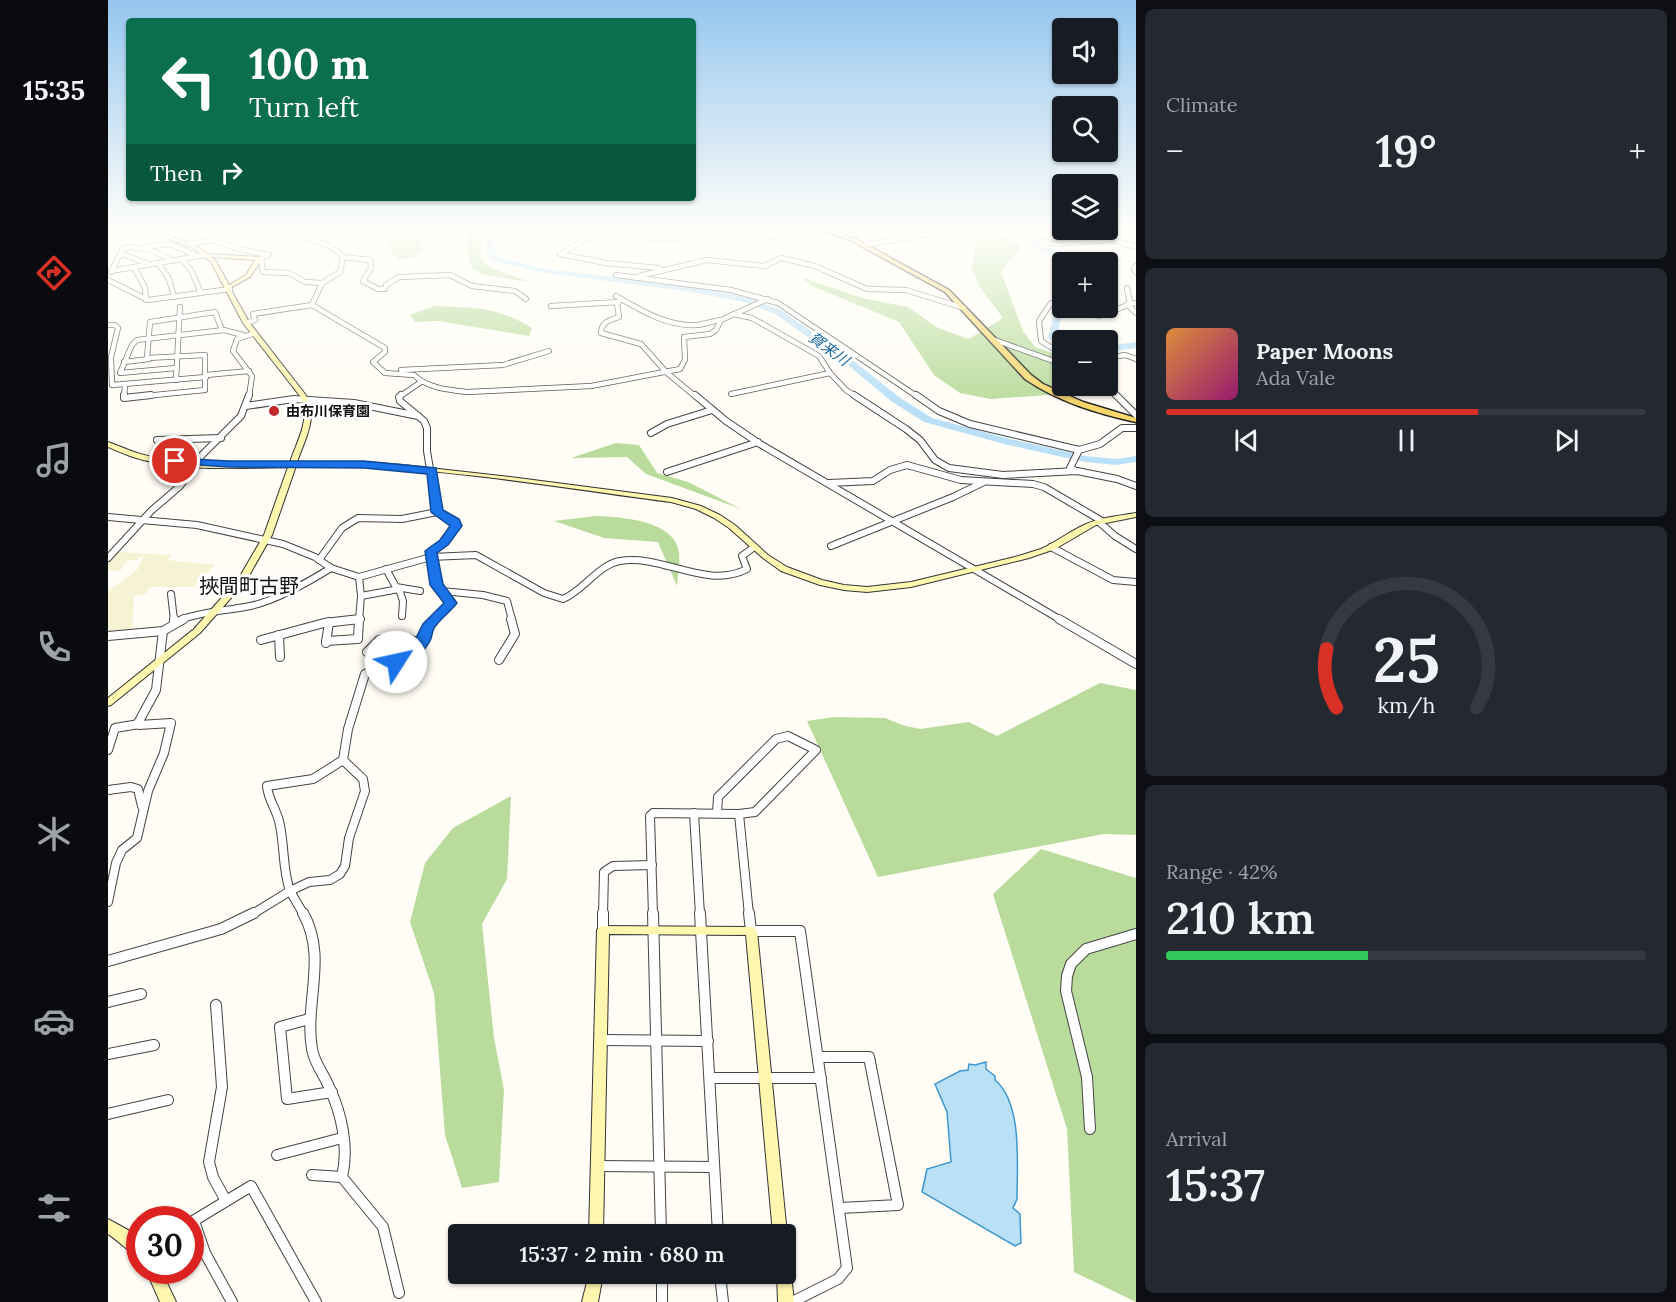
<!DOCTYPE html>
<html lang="en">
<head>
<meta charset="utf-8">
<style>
	:root { --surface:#171b24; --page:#242831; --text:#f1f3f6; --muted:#9ea1a6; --line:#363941; --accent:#d93025 }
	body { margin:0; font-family:Lora,"Noto Sans JP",serif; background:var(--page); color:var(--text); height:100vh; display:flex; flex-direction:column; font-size:22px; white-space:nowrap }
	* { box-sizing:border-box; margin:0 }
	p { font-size:20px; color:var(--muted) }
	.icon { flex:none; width:33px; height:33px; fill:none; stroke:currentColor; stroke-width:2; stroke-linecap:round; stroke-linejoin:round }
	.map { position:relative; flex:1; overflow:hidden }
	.side { display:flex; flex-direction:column; gap:9px; padding:9px; background:#0d0f14; width:540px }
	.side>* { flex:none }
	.top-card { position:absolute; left:18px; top:18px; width:570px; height:183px; border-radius:6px; box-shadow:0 2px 4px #0004; background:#0b6e4f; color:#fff; overflow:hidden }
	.controls { position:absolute; left:944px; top:18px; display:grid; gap:12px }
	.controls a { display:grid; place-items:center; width:66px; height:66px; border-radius:6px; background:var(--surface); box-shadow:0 2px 4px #0004; font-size:30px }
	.speed { position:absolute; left:18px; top:1206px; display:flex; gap:12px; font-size:30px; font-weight:700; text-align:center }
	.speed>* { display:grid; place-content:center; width:78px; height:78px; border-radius:50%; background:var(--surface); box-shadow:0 2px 4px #0004; line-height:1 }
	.speed .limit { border:9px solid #d22; background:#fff; color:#111 }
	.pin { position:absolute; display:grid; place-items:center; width:51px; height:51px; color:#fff; margin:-26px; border:3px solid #fff; border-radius:50%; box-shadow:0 2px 6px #0007 }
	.me { position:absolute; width:66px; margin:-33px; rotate:55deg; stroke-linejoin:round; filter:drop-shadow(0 0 4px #0008) }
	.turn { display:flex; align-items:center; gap:21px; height:126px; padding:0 24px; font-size:27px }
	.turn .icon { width:78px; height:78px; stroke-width:2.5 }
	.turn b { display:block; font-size:42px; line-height:51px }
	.then { display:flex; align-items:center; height:57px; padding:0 24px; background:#0003; gap:12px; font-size:22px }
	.big { font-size:45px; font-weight:600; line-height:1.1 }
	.side .widget { flex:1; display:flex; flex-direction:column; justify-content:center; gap:9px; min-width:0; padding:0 21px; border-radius:9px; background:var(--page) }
	.side .dial { align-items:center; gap:0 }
	.dial svg { height:156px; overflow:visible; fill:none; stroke:var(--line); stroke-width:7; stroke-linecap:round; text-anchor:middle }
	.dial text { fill:var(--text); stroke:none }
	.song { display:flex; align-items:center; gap:18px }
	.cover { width:72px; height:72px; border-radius:9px; background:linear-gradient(135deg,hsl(30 70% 55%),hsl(320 70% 35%)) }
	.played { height:6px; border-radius:3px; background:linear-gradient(90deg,var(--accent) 65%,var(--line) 65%) }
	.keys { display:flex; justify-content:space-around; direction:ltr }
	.heat { display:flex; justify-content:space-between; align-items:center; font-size:33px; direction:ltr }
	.charge { height:9px; border-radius:4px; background:linear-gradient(90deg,#34c759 42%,var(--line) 0) }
	.trip { position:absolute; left:340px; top:1224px; width:348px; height:60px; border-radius:6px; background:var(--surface); box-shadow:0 2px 4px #0004; font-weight:600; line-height:60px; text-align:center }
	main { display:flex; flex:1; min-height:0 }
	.menu { display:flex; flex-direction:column; width:108px; justify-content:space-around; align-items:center; background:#090b0e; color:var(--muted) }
	.menu .icon { width:42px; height:42px }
	.menu .selected { color:var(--accent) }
	.menu b { font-size:27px; color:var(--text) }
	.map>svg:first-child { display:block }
</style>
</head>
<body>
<main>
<nav class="menu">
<b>15:35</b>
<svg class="icon selected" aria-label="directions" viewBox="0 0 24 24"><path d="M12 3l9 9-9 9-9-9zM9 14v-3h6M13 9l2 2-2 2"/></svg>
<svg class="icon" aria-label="music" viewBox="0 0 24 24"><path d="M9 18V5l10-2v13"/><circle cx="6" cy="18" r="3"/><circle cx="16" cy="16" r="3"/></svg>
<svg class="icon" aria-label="phone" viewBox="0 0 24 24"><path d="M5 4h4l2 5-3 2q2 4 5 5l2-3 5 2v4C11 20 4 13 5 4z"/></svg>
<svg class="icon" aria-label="climate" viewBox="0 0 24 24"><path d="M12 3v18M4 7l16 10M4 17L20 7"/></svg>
<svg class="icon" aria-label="car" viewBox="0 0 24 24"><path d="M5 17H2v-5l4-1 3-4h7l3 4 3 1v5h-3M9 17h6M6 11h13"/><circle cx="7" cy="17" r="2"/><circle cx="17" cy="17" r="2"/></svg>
<svg class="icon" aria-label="filters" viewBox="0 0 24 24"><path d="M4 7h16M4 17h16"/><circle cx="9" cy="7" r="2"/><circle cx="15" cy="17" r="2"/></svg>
</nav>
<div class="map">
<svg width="1028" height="1302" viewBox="0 0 1028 1302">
	<rect width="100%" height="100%" fill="#fffdf5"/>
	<g fill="#f6f3d4">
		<path d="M 116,227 L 218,227 L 218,231 L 199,237 Z"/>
		<path d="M 9,552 L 63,555 L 60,560 L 107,565 L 86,587 L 41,587 L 38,594 L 26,596 L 24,634 L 0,636 L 0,591 L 29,570 L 36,554 L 29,560 L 20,560 L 12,571 L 0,570 L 0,560 Z"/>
	</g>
	<g fill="#b9dc9c">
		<path d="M 277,227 L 307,227 L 314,249 L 305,258 L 287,259 L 276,231 Z"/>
		<path d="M 358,227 L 378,227 L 374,234 L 372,256 L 380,267 L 422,282 L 375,275 L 364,268 L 360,256 Z"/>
		<path d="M 538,227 L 566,227 L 584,230 L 642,230 L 688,244 L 636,236 L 554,243 L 540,242 L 534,228 Z"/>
		<path d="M 852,227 L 879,227 L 913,247 L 893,272 L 915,331 L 927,347 L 954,356 L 954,386 L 993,386 L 969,393 L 883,399 L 852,393 L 826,375 L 791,322 L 704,286 L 693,277 L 754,298 L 800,307 L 830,328 L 861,339 L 895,318 L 871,286 L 863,266 L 866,261 L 868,245 Z"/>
		<path d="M 327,306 C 367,308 388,306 424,328 L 421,336 L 330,321 L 307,322 L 302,315 Z"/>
		<path d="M 508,443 L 531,445 L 549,473 L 580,482 L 633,509 L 538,474 L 519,457 L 463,458 Z"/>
		<path d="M 488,516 C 512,517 568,520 571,553 C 572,563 570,575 569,586 L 550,542 L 496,538 L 446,521 Z"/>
		<path d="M 992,683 L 1028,690 L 1028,835 L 996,834 L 770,877 L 699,721 L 726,717 L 777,718 L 794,725 L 812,729 L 861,722 L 889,736 Z"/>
		<path d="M 403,796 L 399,879 L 374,924 L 386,1038 L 396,1090 L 391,1182 L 354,1188 L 337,1135 L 326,993 L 302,922 L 317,863 L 345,828 Z"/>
		<path d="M 933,849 L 1028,878 L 1028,1302 L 966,1272 L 959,1129 L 885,894 Z"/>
	</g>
	<path fill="#b9e0f7" stroke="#3f96cf" stroke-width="1.5" d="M 878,1062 L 878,1069 L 887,1076 L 887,1080 C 915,1103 909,1166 909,1199 L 905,1208 L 912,1214 L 913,1243 L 907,1246 L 814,1192 L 819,1169 L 843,1162 L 839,1112 L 827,1084 L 852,1071 L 860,1070 L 861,1064 L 867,1065 Z"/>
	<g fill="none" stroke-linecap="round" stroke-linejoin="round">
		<g fill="#b9e0f7" fill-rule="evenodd">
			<path d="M 408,227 L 419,227 C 407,234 394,234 384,246 L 389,256 L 430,268 L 584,286 L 641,298 L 673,310 L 747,362 L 791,397 L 824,418 L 902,439 L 977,456 L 1008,459 L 1028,456 L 1028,462 L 1008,465 L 977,462 L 896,444 L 816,422 L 783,401 L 741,366 L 667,314 L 636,302 L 584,292 L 430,272 L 383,260 L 376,246 C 384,235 394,230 408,227 Z"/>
			<path d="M 982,230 L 990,230 L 979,237 L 931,243 L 936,247 L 980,260 L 981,262 C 963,262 935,256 922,243 L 932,237 L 977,233 Z"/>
			<path d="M 999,267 L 1006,272 L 999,277 Z"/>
			<path d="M 954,306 L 954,308 L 959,308 L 952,320 L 950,337 L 954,341 L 954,349 L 940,338 L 944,320 Z"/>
			<path d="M 1028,342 L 1028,348 L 999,352 L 999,346 Z"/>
		</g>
		<g stroke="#444" stroke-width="6">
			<g id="street-far3">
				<path d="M 112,227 C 142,231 217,232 235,257"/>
				<path d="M 489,227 L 493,231 L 452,254 L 498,263 L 551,268"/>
				<path d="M 722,230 L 735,227"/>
				<path d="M 200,238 L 221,231 L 222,227"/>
				<path d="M 80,244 L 106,240 L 135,250 L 161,255 L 151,259"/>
				<path d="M 944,244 L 1004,240 L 1028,247"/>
				<path d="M 756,245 L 827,233"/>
				<path d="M 38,247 L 62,244 L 89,256"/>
				<path d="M 12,253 L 40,264"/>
				<path d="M 235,257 L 262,260 L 263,268 L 255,281 L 270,289 L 277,289 L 278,285 L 291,277 L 342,275 L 364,286 L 407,291 L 418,299"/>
				<path d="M 74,259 L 84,272 L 93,293"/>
				<path d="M 151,259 L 153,259 L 155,272 L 181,273 L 197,282 L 214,283 L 232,272 L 235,257"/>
				<path d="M 50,263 L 61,279 L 66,297"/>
				<path d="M 1028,266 L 1026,269 L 1028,272"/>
				<path d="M 26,267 L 37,288 L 38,300"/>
				<path d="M 3,271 L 97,255"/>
				<path d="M 3,272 L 15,248 C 34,245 49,252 65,261"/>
				<path d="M 508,275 L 623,290 L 670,303 L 810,397"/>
				<path d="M 531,276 L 599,260 L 657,266 L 673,258 L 707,266 L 759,289 L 798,290 L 856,308"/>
				<path d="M 0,280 L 40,300 L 122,289"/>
				<path d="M 1019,288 L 1022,303"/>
				<path d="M 508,296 C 532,310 560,327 589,325 C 597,324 605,321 613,320"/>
				<path d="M 509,303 L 511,317 C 502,320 493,322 493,333 L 533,344 L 558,372 L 588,397"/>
				<path d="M 954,304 L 943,303 L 931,321 L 933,341 L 954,354"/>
				<path d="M 1019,304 L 1028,313"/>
				<path d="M 204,305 L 277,348 L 277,352 L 265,362 L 277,373 L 306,375 C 319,388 341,390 359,392 L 483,386 L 572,369 L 577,360 L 576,337 L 602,334 L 608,330 L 613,320 L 660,299"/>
				<path d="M 204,305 L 214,283"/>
				<path d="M 443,306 L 511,302"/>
				<path d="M 974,308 C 994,326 1006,306 1028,303"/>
				<path d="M 626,314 L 644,318 L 711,356 L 722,373 L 738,390 L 749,397"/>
				<path d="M 138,323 L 147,320 L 145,314 L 204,305"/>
				<path d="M 0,325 L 7,325 L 10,328 L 3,357 L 4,385 L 98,377"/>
				<path d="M 884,339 L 954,364"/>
				<path d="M 999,358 L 1017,355 L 1028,359"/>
				<path d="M 16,362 L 41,359"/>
				<path d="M 68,368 L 12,373 L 24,345 L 29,340 L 116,330 L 135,335"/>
				<path d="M 293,370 L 395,365 L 441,351"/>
				<path d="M 98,375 L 141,371"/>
				<path d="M 68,380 L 72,307"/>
				<path d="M 997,386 L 1009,397"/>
				<path d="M 623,394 L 722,373"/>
				<path d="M 16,397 L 17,385"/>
				<path d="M 27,397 L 97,390 L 97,355 L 39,358 L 42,322 L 107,312 L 114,330"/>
				<path d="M 141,397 L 144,376 L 125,351 L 129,339 L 147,333"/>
				<path d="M 291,397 L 313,382"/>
			</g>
		</g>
		<g stroke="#444" stroke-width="8">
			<g id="street-far2">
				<path d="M 16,395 L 16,398 L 43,395"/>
				<path d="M 293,395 L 291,397 L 292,401 L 316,421 L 319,428 L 319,451 L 329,512"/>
				<path d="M 587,395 L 618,421 L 652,444 L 953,620"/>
				<path d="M 746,395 L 798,429 L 812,440 L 827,460 L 841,468 L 895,475 L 969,471 L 1009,479 L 1028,486"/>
				<path d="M 808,395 L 831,411 L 862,424 L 971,450 L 992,444 L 1014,428 L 1028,428"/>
				<path d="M 1008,395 L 1028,415"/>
				<path d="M 239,403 L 249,416"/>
				<path d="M 138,406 L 186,399 L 246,403 L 310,416"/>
				<path d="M 543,433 L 559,424 L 604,410"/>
				<path d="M 49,440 L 113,438"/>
				<path d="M 968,471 L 962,468 L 971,450"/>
				<path d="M 559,472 L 650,442"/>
				<path d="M 721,483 L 765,481 L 782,470 L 799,465 L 853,480 L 925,484 L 936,487 L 994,521"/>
				<path d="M 0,517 L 89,525 L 175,544 L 207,557 L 223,568 L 251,577 L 323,557 L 368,555 L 436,593 L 455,599 C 476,590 490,565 512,561 C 555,554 598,590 639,569 L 634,556 L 646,547"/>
				<path d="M 991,522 L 1007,536 L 1028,549"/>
				<path d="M 723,546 L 845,497 L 876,482"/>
				<path d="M 943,547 L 1005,580 L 1028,582"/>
				<path d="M 0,558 L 43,511 L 72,486 L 94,455 L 133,416 L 141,395"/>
				<path d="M 211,560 L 234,528 L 250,518 L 294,519 L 329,512 L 346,522 L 348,526 L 336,543 L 323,551 L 329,585 L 342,603 L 326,620"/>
				<path d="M 278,569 L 288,587 L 312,591"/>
				<path d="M 251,577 L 253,596 L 251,620"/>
				<path d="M 334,591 L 375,595 L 399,601 L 404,620"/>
				<path d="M 63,594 L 66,620"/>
				<path d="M 253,596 L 291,589 L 295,601 L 294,616"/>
				<path d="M 72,620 C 95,611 118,611 142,606 C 166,601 202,581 223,568"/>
				<path d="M 240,620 L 252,619"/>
			</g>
		</g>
		<g stroke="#444" stroke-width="10">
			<g id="street-far1">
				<path d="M 66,619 L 66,623"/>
				<path d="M 951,619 L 1028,664"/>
				<path d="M 171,635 L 172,657"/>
				<path d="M 0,636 L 55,631 L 76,619"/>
				<path d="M 153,640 L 216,623 L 252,619"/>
				<path d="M 218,641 L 250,639 L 251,619"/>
				<path d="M 218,643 L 221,622"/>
				<path d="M 391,660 L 407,634 L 403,619"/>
				<path d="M 288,662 L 259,652 L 271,640 L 300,639 L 314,643"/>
				<path d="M 0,750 L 7,728 L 31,724"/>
				<path d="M 235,760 L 255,779 L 257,791 L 241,838 L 237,866 L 232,874 L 222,880 L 201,882 L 182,891 C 174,868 177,845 171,821 C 168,809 160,799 159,786 L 205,779 Z"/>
				<path d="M 235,760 L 240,729 L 257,674 C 277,666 299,661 312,644 C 319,636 320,627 327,619"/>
				<path d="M 0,790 L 23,787 L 30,789 L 34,806"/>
				<path d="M 586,813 L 592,915"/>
				<path d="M 609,813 L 610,797 L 668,739 L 680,736 L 708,750 L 647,812 L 631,814"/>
				<path d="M 0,902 L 8,863 L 14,850 L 29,838 L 40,791 L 56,753 L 63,723 L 31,725 L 30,723 L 48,690 L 55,631"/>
				<path d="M 143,915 L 182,891 L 196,915"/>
				<path d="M 495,915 L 496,872 L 505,866 L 544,865"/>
				<path d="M 545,915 L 542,816 L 545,813 L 631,814 L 641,915"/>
			</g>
		</g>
		<g stroke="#444" stroke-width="12">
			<g id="street">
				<path d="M 195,913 C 220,957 196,1003 204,1049 C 206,1063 216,1074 221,1087 C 234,1114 241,1148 234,1177 L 275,1227 L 291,1293"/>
				<path d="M 545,913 L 553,1234"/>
				<path d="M 592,913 L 610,1234"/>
				<path d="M 641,913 L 643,931 L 692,931 L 739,1268 L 730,1279 L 684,1302"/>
				<path d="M 495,930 L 495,913"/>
				<path d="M 0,961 L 113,929 L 146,913"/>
				<path d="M 0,1002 L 33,994"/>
				<path d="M 108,1005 L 114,1087 L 101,1162 L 105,1177 L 118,1201"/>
				<path d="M 201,1019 L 172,1027 L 179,1099 L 224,1092"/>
				<path d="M 493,1040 L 600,1041"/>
				<path d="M 0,1054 L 46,1045"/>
				<path d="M 710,1057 L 761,1057 L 790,1205 L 732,1208"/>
				<path d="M 602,1078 L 713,1078"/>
				<path d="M 0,1114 L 60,1100"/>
				<path d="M 982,1129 L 979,1077 L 958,991 L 959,976 L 963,964 L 978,949 L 1028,934"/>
				<path d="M 169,1155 L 234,1138"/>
				<path d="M 490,1166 L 605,1167"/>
				<path d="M 204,1175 L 234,1177"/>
				<path d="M 86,1221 L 97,1253 L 124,1302"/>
				<path d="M 82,1223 L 143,1186 L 208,1302"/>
				<path d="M 554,1274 L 554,1302"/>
				<path d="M 612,1274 L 615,1302"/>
			</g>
		</g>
		<g stroke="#333" stroke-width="2">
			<g id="secondary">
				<path d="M 42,227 L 46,227 L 52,232 L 89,246 L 99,254 L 151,257 L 154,259 L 142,277 L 122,288 L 141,322 L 197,394 C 211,416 197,439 189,462 L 257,462 L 295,465 L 410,478 L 564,498 L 593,506 L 612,515 L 627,525 L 660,555 L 679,567 L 714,580 L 736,585 L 759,587 L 803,582 L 907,557 L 933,549 C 948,542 961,532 976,525 C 992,517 1011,516 1028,513 L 1028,517 L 988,525 L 947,549 L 921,558 L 803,587 L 759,592 L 736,590 L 712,585 L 673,571 L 655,558 L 621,528 L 606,518 L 588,509 L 563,502 C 439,486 314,463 188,466 L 164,535 L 138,581 L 92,633 L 3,705 L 0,706 L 0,698 L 86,629 L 131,578 L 156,535 L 180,467 C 131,468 68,472 22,456 C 14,453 7,450 0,447 L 0,442 C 9,445 17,449 26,452 C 69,467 136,463 182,462 C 189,441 204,417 192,396 L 135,323 L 103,262 L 85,248 L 48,234 ZM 103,257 L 147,260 L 138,275 L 121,285 L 108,261 Z"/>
				<path d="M 495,926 L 643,927 L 647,928 L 649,931 L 679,1234 L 678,1237 L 678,1234 L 665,1234 L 638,935 L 501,934 L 495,1234 L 481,1234 L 489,930 L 491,927 Z"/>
				<path d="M 0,1219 L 20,1230 L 32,1240 L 32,1257 C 20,1252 11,1241 0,1234 Z"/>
				<path d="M 678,1268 L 681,1269 L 683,1274 L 686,1302 L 670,1302 L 669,1274 L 678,1274 Z"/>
				<path d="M 38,1270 L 53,1270 L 68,1302 L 52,1302 Z"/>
				<path d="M 481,1274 L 495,1274 L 490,1302 L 474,1302 Z"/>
			</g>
		</g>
		<g stroke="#222" stroke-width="3">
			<path id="primary" d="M 705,227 L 712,227 L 748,239 L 841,290 L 923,375 L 935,384 L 975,402 L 1028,418 L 1028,422 C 988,413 951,402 917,379 L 837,292 L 744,241 Z"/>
		</g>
		<use href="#street-far3" stroke="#fff" stroke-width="4.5"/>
		<use href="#street-far2" stroke="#fff" stroke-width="6"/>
		<use href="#street-far1" stroke="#fff" stroke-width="8"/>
		<use href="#street" stroke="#fff" stroke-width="10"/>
		<use href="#secondary" fill="#fff6b0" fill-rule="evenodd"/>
		<use href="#primary" fill="#f9d66b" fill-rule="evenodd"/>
	</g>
	<linearGradient id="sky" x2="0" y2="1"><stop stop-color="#95c6ee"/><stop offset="0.56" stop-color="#fffefa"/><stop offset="1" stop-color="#fffefa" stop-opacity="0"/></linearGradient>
	<rect width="1028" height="409" fill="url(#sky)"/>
	<path fill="#1a73e8" stroke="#114b97" stroke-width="1.5" d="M 67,458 L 120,461 L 256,461 L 328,468 L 335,510 L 351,519 L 354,526 L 340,545 L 329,553 L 335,584 L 349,603 C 342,612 332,619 326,628 C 324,632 324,637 322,641 C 315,654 298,669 283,665 L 281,662 L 303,648 L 315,624 L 336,603 L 322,585 L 317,551 L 332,540 L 342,526 L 323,512 L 319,474 L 256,468 L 120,467 L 63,463 L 61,461 Z"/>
	<circle fill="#c4262e" stroke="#fff" stroke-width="2" cx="166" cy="411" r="6"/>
	<g text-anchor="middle" stroke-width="6" stroke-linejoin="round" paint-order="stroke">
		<g font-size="14" font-weight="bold" fill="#111" stroke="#fff" text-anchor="start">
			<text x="178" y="416">由布川保育園</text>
		</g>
		<g font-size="15" font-style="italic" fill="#1768a6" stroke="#fff">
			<text transform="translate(721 349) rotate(36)" y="5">賀来川</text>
		</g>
		<g font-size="20" fill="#111" stroke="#fff">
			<text x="141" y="593">挾間町古野</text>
		</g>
	</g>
</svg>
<div class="controls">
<a><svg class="icon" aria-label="sound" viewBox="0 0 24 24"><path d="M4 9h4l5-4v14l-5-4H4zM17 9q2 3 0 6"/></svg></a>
<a><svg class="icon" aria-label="search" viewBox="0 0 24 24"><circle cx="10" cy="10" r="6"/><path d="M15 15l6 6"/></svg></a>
<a><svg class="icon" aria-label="layers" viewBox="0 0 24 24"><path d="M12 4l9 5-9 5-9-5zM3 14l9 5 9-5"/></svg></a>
<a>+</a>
<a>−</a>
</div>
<div class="speed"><div class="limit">30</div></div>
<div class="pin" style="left:67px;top:461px;background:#d93025"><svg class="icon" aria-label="arrive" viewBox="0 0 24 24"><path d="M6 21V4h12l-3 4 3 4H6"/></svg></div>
<svg class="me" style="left:288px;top:662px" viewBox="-20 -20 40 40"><circle r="19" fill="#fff"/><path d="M0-13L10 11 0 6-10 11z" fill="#1a73e8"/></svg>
<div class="trip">15:37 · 2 min · 680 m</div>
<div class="top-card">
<div class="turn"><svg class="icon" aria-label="left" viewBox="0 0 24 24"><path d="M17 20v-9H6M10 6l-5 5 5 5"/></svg><div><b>100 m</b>Turn left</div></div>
<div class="then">Then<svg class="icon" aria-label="right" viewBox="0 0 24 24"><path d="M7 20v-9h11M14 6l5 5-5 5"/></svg></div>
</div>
</div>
<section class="side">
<div class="widget"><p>Climate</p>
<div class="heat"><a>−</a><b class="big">19°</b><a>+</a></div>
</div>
<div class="widget">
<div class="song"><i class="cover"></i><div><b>Paper Moons</b><p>Ada Vale</p></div></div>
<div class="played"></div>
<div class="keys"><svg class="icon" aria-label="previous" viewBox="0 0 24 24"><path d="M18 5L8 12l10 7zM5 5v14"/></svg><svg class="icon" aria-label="pause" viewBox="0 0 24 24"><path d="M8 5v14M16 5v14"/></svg><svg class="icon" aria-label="next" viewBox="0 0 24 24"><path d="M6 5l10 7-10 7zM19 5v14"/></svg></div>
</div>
<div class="widget dial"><svg viewBox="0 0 100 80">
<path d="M14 69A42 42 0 1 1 86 69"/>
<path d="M14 69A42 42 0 0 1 9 39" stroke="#d93025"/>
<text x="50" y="56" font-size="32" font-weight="700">25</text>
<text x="50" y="72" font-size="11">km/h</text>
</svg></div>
<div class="widget"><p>Range · 42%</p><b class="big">210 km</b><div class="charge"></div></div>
<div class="widget"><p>Arrival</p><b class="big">15:37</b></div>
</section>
</main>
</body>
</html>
